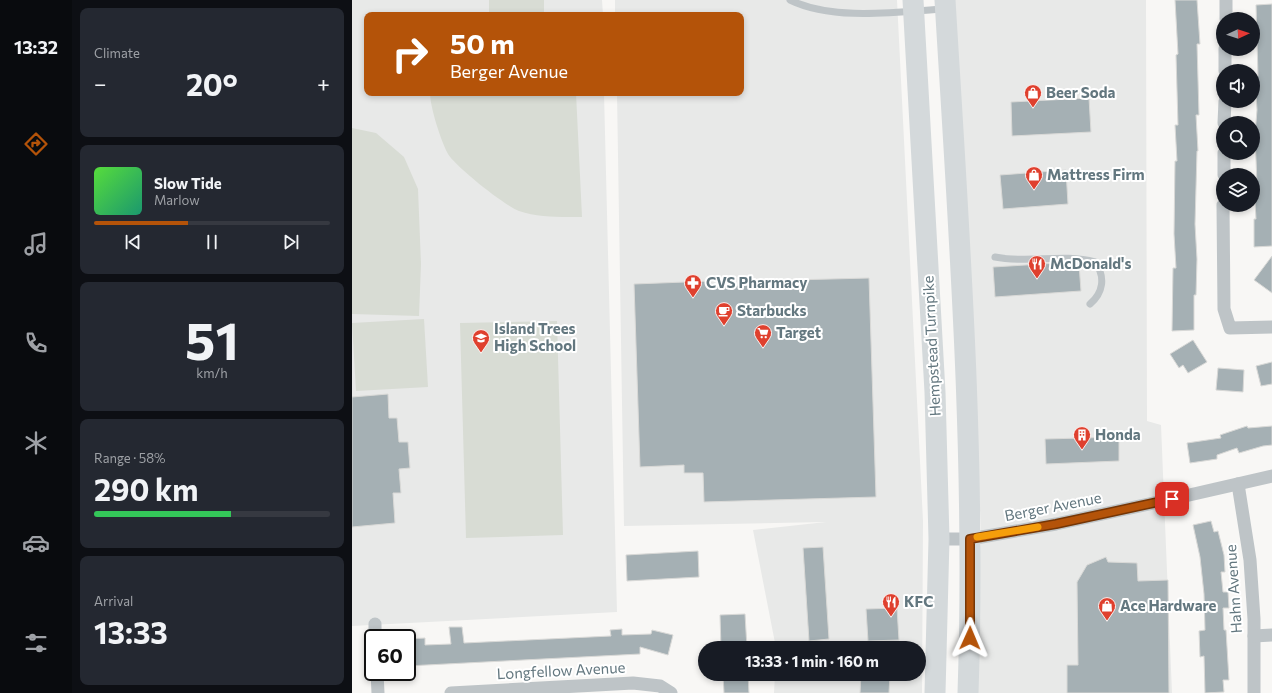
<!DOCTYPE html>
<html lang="en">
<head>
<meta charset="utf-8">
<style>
	:root { --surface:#171b24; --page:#242831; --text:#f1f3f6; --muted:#9ea1a6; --line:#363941; --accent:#b45309 }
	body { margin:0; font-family:Commissioner,sans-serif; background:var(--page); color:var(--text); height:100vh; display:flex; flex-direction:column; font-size:15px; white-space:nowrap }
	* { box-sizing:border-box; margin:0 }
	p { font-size:13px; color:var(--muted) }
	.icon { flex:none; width:22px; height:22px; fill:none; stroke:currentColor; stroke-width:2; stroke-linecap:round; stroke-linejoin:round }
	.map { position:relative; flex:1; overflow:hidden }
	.details { display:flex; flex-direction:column; gap:8px; padding:8px; background:#0d0f14; width:280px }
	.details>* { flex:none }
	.banner { position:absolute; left:12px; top:12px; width:380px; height:84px; border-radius:8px; box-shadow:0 2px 6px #0003; background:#b45309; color:#fff; overflow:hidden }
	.needle { width:26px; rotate:87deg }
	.controls { position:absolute; left:864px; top:12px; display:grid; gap:8px }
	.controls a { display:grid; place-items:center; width:44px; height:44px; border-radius:50%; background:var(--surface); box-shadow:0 2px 6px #0003; font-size:20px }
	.speed { position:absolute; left:12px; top:629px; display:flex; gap:8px; font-size:20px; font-weight:700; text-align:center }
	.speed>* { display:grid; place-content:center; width:52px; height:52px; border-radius:50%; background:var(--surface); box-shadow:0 2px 6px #0003; line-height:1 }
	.speed .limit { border:2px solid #111; border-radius:6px; background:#fff; color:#111 }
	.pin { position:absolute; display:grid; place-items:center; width:34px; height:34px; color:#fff; margin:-17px; border-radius:8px; box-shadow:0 2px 6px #0006 }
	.me { position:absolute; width:44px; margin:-22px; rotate:1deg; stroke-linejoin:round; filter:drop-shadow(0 0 3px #0008) }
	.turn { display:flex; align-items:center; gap:14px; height:84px; padding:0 20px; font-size:18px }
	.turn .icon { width:52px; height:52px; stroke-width:2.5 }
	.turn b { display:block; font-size:28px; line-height:34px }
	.big { font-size:30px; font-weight:700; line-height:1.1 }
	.details .widget { flex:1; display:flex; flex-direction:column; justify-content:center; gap:6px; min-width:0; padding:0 14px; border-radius:8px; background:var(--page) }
	.details .dial { align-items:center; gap:0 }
	.dial b { font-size:52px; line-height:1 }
	.song { display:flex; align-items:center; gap:12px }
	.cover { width:48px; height:48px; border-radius:6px; background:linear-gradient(135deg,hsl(110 70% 55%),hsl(160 70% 35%)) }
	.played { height:4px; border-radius:2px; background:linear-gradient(90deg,var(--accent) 40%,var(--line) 40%) }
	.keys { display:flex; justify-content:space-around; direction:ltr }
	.heat { display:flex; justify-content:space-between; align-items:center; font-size:22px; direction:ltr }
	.charge { height:6px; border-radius:3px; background:linear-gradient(90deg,#34c759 58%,var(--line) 0) }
	.trip { position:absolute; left:346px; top:641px; width:228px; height:40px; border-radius:20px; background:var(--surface); box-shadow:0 2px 6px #0003; font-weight:700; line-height:40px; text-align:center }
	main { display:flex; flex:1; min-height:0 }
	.menu { display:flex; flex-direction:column; width:72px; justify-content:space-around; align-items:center; background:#090b0e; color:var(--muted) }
	.menu .icon { width:28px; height:28px }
	.menu .selected { color:var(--accent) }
	.menu b { font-size:18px; color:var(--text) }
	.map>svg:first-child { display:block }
</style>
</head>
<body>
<main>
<nav class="menu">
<b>13:32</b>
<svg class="icon selected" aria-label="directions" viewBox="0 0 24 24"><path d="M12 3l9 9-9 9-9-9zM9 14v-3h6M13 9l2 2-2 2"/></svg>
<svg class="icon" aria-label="music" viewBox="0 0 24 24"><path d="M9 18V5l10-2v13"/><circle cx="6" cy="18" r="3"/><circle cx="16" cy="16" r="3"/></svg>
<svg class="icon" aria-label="phone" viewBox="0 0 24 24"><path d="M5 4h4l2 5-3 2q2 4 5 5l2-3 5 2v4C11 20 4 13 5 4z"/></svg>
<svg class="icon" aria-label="climate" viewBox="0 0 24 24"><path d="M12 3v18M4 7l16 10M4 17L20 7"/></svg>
<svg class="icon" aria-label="car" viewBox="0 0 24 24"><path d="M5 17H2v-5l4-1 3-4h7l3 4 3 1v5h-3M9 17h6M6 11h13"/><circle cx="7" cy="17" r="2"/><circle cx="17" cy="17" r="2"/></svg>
<svg class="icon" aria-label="filters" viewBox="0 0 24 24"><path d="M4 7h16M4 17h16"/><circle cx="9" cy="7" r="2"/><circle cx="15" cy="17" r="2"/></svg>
</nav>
<section class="details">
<div class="widget"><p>Climate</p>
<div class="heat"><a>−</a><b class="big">20°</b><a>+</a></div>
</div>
<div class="widget">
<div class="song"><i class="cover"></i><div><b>Slow Tide</b><p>Marlow</p></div></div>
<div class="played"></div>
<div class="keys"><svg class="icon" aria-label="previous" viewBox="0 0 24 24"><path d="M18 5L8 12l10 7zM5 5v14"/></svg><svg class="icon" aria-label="pause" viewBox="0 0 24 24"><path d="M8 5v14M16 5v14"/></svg><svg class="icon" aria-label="next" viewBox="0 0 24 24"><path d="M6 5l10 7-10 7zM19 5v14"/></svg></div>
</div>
<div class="widget dial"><b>51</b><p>km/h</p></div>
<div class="widget"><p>Range · 58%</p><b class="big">290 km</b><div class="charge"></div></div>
<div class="widget"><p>Arrival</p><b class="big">13:33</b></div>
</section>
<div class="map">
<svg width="920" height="693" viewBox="0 0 920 693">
	<rect width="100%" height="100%" fill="#f8f7f5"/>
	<g fill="#e8e9e8">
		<path d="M 0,0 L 250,0 L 251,15 L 15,15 L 15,93 L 252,93 L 265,612 L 0,626 Z"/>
		<path d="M 263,0 L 545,0 L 571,521 L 570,693 L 422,693 L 423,674 L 567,674 L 567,648 L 424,648 L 401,530 L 474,522 L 272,526 L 265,93 L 389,93 L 389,15 L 263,15 Z"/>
		<path d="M 598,0 L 794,0 L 795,421 L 809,425 L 820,693 L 622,693 L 629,527 Z"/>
	</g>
	<g fill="#d8dcd4">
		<rect x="137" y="0" width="55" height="15"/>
		<path d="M 78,93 L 224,93 L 230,217 C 210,217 187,218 167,211 C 152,205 104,167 96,154 C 89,141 78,107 78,93 Z"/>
		<path d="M 0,128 L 24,133 L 52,157 L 66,189 L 69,264 L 67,316 L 0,314 Z"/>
		<path d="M 72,319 L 76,387 L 4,391 L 0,323 Z"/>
		<path d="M 205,321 L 211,535 L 114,538 L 108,323 Z"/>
	</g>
	<g fill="#a5b0b4" stroke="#d9d9d7">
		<path d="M 823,0 L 845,0 L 848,44 L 845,44 L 847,115 L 844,115 L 846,151 L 845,151 L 843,224 L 845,259 L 844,295 L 842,295 L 842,330 L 820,331 L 821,268 L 824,268 L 822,234 L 823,161 L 825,161 L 823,125 L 826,125 L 824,55 L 826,54 Z"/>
		<path d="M 920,4 L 920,246 L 902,247 L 902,219 L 904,219 L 902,184 L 905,184 L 903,135 L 905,110 L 903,77 L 906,76 L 904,5 Z"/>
		<path d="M 737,98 L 739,132 L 660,136 L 659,102 Z"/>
		<path d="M 714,170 L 716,204 L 651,209 L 648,175 Z"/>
		<path d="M 920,256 L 920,293 L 902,280 Z"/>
		<path d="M 706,263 L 727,264 L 729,291 L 643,297 L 641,267 Z"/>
		<path d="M 517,278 L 524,497 L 352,502 L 351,473 L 332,473 L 332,465 L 288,467 L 282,284 L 359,281 L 359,286 L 440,284 L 440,280 Z"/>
		<path d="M 841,340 L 855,362 L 836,373 L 831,365 L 827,368 L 818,354 Z"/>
		<path d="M 920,362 L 920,384 L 909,386 L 904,366 Z"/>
		<path d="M 866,368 L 892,370 L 891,392 L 864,390 Z"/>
		<path d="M 36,394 L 37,418 L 45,418 L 47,442 L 56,442 L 58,468 L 47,469 L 49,493 L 41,493 L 43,523 L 0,527 L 0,397 Z"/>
		<path d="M 895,426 L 896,428 L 920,426 L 920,445 L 911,446 L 887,453 L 885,448 L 865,455 L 865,459 L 838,463 L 835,443 L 869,438 L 868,435 Z"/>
		<path d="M 767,437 L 767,461 L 694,464 L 693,439 Z"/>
		<path d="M 859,521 L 862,532 L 866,531 L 872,555 L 873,572 L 869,572 L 871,592 L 876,592 L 877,608 L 871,608 L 872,630 L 874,630 L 877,680 L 871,680 L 872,692 L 853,693 L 852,656 L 848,657 L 847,631 L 853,630 L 852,594 L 848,557 L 841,525 Z"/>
		<path d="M 471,547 L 477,639 L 457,641 L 451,548 Z"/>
		<path d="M 346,551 L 347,577 L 275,581 L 274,555 Z"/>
		<path d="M 754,557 L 756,562 L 785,563 L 786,581 L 816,580 L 817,693 L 715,693 L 715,665 L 726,665 L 725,582 L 735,565 Z"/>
		<path d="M 545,608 L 547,640 L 516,641 L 514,609 Z"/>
		<path d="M 393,614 L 395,648 L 369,648 L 368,615 Z"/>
		<path d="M 97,627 L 110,627 L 112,643 L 259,636 L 258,630 L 270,629 L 270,635 L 299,634 L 300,630 L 321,635 L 316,655 L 288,647 L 288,654 L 55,666 L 55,639 L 73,638 L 73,645 L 99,644 Z"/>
		<path d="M 371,674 L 396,674 L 397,693 L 372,693 Z"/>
		<path d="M 509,674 L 538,674 L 537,693 L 508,693 Z"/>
	</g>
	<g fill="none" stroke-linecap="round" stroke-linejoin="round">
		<g stroke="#bec4c7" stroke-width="7">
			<path d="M 438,0 C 481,21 545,12 592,9"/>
			<path d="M 643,257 C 677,264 710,253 743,262 C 754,277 751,293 738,304"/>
		</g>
		<g stroke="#bec4c7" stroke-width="13">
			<path d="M 874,19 L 874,0"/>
			<path d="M 873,71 L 873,49"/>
			<path d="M 872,123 L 873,101"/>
			<path d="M 872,175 L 872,153"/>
			<path d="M 871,205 L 872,309 L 878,328 L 920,327"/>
			<path d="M 886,484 L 898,560 L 902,619 L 902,693"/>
			<path d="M 833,496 L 920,476"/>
			<path d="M 587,539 L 618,539 L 704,524 L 820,499"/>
			<path d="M 23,624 L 23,638"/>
			<path d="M 902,636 L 920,635"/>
			<path d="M 25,672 L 26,693"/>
			<path d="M 99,693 L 281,683 L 308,686 L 319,693"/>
		</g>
		<g stroke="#d4d9db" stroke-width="21">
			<path d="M 561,0 L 583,392 L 587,539 L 583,693"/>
			<path d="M 593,0 C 607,231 624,462 616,693"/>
		</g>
	</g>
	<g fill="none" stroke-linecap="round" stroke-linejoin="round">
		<g stroke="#753606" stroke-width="10">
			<path id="route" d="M 618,638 L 618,539 L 704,524 L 820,499"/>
		</g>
		<use href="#route" stroke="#b45309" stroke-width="7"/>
		<path stroke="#f59e0b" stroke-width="7" d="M 625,537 L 686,527"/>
	</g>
	<defs>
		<g id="shop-pin" transform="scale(0.9)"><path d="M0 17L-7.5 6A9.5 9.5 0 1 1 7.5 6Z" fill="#df402e" stroke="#fff"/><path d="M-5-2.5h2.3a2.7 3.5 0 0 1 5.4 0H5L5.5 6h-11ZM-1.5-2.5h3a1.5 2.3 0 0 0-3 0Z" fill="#fff"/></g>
		<g id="restaurant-pin" transform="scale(0.9)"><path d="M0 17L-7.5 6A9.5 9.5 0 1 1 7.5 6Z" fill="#df402e" stroke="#fff"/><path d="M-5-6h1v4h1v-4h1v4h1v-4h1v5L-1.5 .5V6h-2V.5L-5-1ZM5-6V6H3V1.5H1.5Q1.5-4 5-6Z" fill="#fff"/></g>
		<g id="pharmacy-pin" transform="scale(0.9)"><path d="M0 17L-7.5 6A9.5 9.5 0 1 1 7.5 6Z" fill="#df402e" stroke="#fff"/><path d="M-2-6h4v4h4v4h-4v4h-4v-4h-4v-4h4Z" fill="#fff"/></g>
		<g id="cafe-pin" transform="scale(0.9)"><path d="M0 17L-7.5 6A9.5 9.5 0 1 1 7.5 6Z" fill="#df402e" stroke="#fff"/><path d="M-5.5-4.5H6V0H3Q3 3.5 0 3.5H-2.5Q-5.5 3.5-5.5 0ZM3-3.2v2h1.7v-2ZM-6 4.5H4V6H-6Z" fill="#fff"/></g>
		<g id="supermarket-pin" transform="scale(0.9)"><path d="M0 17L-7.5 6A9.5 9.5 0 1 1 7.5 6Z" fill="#df402e" stroke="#fff"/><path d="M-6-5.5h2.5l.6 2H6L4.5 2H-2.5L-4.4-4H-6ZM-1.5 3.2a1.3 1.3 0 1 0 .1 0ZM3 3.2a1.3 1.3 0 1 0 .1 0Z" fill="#fff"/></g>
		<g id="school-pin" transform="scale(0.9)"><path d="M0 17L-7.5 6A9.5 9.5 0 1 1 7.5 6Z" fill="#df402e" stroke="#fff"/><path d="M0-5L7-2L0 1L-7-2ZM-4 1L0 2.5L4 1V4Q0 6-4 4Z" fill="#fff"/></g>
		<g id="building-pin" transform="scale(0.9)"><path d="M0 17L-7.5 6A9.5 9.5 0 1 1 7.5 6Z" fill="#df402e" stroke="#fff"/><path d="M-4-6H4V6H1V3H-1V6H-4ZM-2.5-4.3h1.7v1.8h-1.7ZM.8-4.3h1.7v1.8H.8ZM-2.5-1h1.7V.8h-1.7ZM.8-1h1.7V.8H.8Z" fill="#fff"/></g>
	</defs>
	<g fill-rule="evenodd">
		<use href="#shop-pin" x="681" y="93"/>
		<use href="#shop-pin" x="682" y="175"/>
		<use href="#restaurant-pin" x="685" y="264"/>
		<use href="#pharmacy-pin" x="341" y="283"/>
		<use href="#cafe-pin" x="372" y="311"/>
		<use href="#supermarket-pin" x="411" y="333"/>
		<use href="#school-pin" x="129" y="338"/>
		<use href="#building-pin" x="730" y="435"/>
		<use href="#restaurant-pin" x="539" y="602"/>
		<use href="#shop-pin" x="755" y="606"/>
	</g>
	<g text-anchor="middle" stroke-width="4" stroke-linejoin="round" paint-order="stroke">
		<g font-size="15" font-weight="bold" fill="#63777f" stroke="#fff" text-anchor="start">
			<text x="694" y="98">Beer Soda</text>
			<text x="695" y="180">Mattress Firm</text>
			<text x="698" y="269">McDonald's</text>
			<text x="354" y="288">CVS Pharmacy</text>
			<text x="385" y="316">Starbucks</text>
			<text x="142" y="334">Island Trees<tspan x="142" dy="17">High School</tspan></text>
			<text x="424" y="338">Target</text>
			<text x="743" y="440">Honda</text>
			<text x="552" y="607">KFC</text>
			<text x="768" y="611">Ace Hardware</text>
		</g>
		<g font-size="15" fill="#63777f" stroke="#fff">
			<text transform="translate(580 346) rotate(-93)" y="5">Hempstead Turnpike</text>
			<text transform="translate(701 507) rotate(-11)" y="5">Berger Avenue</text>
			<text transform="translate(882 589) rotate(-94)" y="5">Hahn Avenue</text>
			<text transform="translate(209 671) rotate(-3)" y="5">Longfellow Avenue</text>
		</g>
	</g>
</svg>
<div class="controls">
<a><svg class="needle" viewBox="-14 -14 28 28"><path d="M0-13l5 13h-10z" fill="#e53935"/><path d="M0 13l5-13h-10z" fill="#9ea1a6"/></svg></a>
<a><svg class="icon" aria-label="sound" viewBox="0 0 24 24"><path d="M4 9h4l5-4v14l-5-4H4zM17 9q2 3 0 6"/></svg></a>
<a><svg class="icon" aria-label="search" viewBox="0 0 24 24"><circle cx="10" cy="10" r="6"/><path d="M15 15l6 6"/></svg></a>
<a><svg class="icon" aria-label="layers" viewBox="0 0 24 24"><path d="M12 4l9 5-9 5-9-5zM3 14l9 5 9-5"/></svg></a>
</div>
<div class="speed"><div class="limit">60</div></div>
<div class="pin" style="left:820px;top:499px;background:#d93025"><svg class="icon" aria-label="arrive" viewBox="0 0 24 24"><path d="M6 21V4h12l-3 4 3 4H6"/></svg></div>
<svg class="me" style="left:618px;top:638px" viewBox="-20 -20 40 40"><path d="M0-17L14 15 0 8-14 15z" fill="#b45309" stroke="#fff" stroke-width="4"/></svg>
<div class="trip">13:33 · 1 min · 160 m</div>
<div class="banner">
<div class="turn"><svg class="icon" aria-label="right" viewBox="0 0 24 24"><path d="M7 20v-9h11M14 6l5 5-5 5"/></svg><div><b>50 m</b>Berger Avenue</div></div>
</div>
</div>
</main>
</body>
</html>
